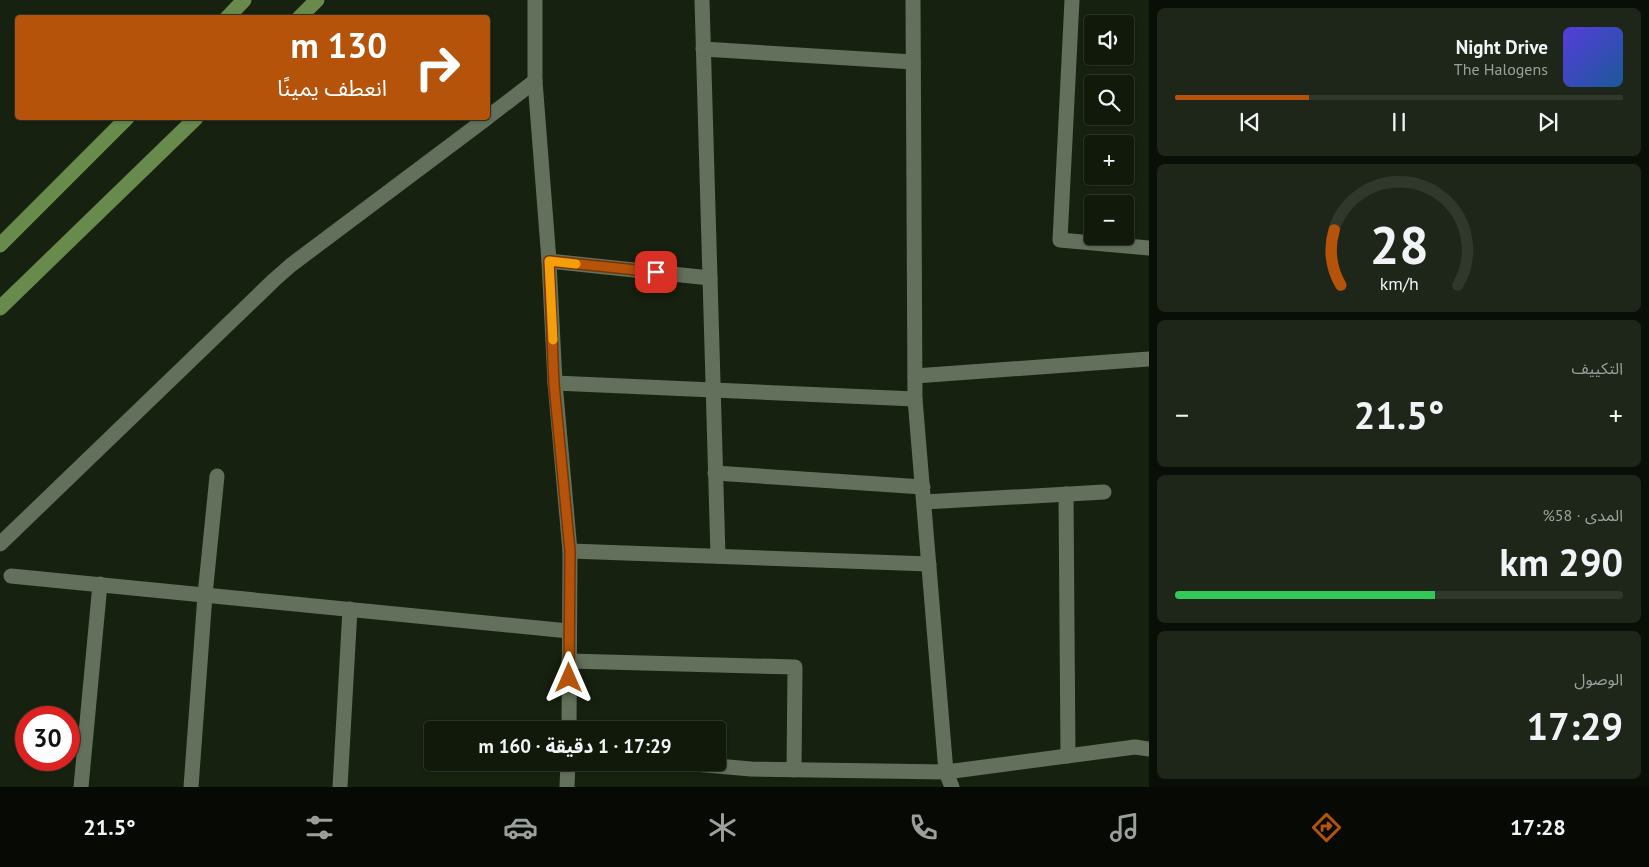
<!DOCTYPE html>
<html lang="ar">
<head>
<meta charset="utf-8">
<style>
	:root { --surface:#11190b; --page:#1e2619; --text:#f1f3f6; --muted:#9ca09d; --line:#30382c; --accent:#b45309 }
	body { margin:0; font-family:"PT Sans","Noto Sans Arabic",sans-serif; background:var(--page); color:var(--text); direction:rtl; height:100vh; display:flex; flex-direction:column; font-size:19px; white-space:nowrap }
	* { box-sizing:border-box; margin:0 }
	p { font-size:16px; color:var(--muted) }
	.icon { flex:none; width:28px; height:28px; fill:none; stroke:currentColor; stroke-width:2; stroke-linecap:round; stroke-linejoin:round }
	.map { position:relative; flex:1; overflow:hidden; direction:ltr }
	.details { display:flex; flex-direction:column; gap:8px; padding:8px; background:#090e06; width:500px }
	.details>* { flex:none }
	.banner { position:absolute; left:15px; top:15px; width:475px; height:105px; border-radius:5px; box-shadow:0 1px 4px #0004,0 0 0 1px var(--line); direction:rtl; background:#b45309; color:#fff; overflow:hidden }
	.buttons { position:absolute; left:1084px; top:15px; display:grid; gap:10px }
	.buttons a { display:grid; place-items:center; width:50px; height:50px; border-radius:5px; background:var(--surface); box-shadow:0 1px 4px #0004,0 0 0 1px var(--line); font-size:25px }
	.speed { position:absolute; left:15px; top:706px; display:flex; gap:10px; font-size:25px; font-weight:700; text-align:center }
	.speed>* { display:grid; place-content:center; width:65px; height:65px; border-radius:50%; background:var(--surface); box-shadow:0 1px 4px #0004,0 0 0 1px var(--line); line-height:1 }
	.speed .limit { border:8px solid #d22; background:#fff; color:#111 }
	.pin { position:absolute; display:grid; place-items:center; width:42px; height:42px; color:#fff; margin:-21px; border-radius:10px; box-shadow:0 2px 8px #0006 }
	.me { position:absolute; width:55px; margin:-28px; rotate:0deg; stroke-linejoin:round; filter:drop-shadow(0 0 4px #0008) }
	.turn { display:flex; align-items:center; gap:18px; height:105px; padding:0 20px; font-size:22px }
	.turn .icon { width:65px; height:65px; stroke-width:2.5 }
	.turn b { display:block; font-size:35px; line-height:42px }
	.big { font-size:38px; font-weight:700; line-height:1.1 }
	.details .widget { flex:1; display:flex; flex-direction:column; justify-content:center; gap:8px; min-width:0; padding:0 18px; border-radius:8px; background:var(--page) }
	.details .dial { align-items:center; gap:0 }
	.dial svg { height:130px; overflow:visible; fill:none; stroke:var(--line); stroke-width:7; stroke-linecap:round; text-anchor:middle }
	.dial text { fill:var(--text); stroke:none }
	.song { display:flex; align-items:center; gap:15px }
	.cover { width:60px; height:60px; border-radius:8px; background:linear-gradient(135deg,hsl(250 70% 55%),hsl(210 70% 35%)) }
	.played { height:5px; border-radius:2px; background:linear-gradient(90deg,var(--accent) 30%,var(--line) 30%) }
	.keys { display:flex; justify-content:space-around; direction:ltr }
	.heat { display:flex; justify-content:space-between; align-items:center; font-size:28px; direction:ltr }
	.charge { height:8px; border-radius:4px; background:linear-gradient(90deg,#34c759 58%,var(--line) 0) }
	.trip { position:absolute; left:424px; top:721px; width:302px; height:50px; border-radius:5px; background:var(--surface); box-shadow:0 1px 4px #0004,0 0 0 1px var(--line); font-weight:700; line-height:50px; text-align:center; direction:rtl }
	.tabs { display:flex; height:80px; justify-content:space-around; align-items:center; background:#070a04; color:var(--muted) }
	.tabs .icon { width:35px; height:35px }
	.tabs .on { color:var(--accent) }
	.tabs b { font-size:22px; color:var(--text) }
	main { display:flex; flex:1; min-height:0 }
	.map>svg:first-child { display:block }
</style>
</head>
<body>
<main>
<section class="details">
<div class="widget">
<div class="song"><i class="cover"></i><div><b>Night Drive</b><p>The Halogens</p></div></div>
<div class="played"></div>
<div class="keys"><svg class="icon" aria-label="previous" viewBox="0 0 24 24"><path d="M18 5L8 12l10 7zM5 5v14"/></svg><svg class="icon" aria-label="pause" viewBox="0 0 24 24"><path d="M8 5v14M16 5v14"/></svg><svg class="icon" aria-label="next" viewBox="0 0 24 24"><path d="M6 5l10 7-10 7zM19 5v14"/></svg></div>
</div>
<div class="widget dial"><svg viewBox="0 0 100 80">
<path d="M14 69A42 42 0 1 1 86 69"/>
<path d="M14 69A42 42 0 0 1 10 35" stroke="#b45309"/>
<text x="50" y="56" font-size="32" font-weight="700">28</text>
<text x="50" y="72" font-size="11">km/h</text>
</svg></div>
<div class="widget"><p>التكييف</p>
<div class="heat"><a>−</a><b class="big">21.5°</b><a>+</a></div>
</div>
<div class="widget"><p>المدى · 58%</p><b class="big">290 km</b><div class="charge"></div></div>
<div class="widget"><p>الوصول</p><b class="big">17:29</b></div>
</section>
<div class="map">
<svg width="1149" height="787" viewBox="0 0 1149 787">
	<rect width="100%" height="100%" fill="#17210f"/>
	<g fill="none" stroke-linecap="round" stroke-linejoin="round">
		<g stroke="#63705b" stroke-width="15">
			<path d="M 535,0 L 535,81 L 549,261 L 555,383 L 570,551 L 569,730"/>
			<path d="M 702,0 L 718,556"/>
			<path d="M 913,0 L 915,399 L 946,772 L 952,787"/>
			<path d="M 1072,0 L 1060,240 L 1149,248"/>
			<path d="M 703,49 L 913,62"/>
			<path d="M 488,117 L 535,81"/>
			<path d="M 549,261 L 710,278"/>
			<path d="M 915,376 L 1149,359"/>
			<path d="M 555,383 L 915,399"/>
			<path d="M 715,473 L 923,487"/>
			<path d="M 1066,494 L 1068,756"/>
			<path d="M 924,502 L 1104,492"/>
			<path d="M 0,544 L 274,280 L 291,265 L 487,118"/>
			<path d="M 570,551 L 929,564"/>
			<path d="M 11,576 L 569,631"/>
			<path d="M 569,661 L 795,667 L 794,770"/>
			<path d="M 671,762 L 751,769 L 946,772 L 1135,747 L 1149,749"/>
			<path d="M 81,787 L 100,584"/>
			<path d="M 191,787 L 205,595 L 217,476"/>
			<path d="M 340,787 L 350,609"/>
			<path d="M 567,787 L 568,762"/>
		</g>
		<g stroke="#688a4d" stroke-width="15">
			<path d="M 227,18 L 244,0"/>
			<path d="M 299,18 L 317,0"/>
			<path d="M 0,245 L 127,118"/>
			<path d="M 0,308 L 196,118"/>
		</g>
	</g>
	<g fill="none" stroke-linecap="round" stroke-linejoin="round">
		<g stroke="#753606" stroke-width="12">
			<path id="route" d="M 569,678 L 570,551 L 554,384 L 549,261 L 656,272"/>
		</g>
		<use href="#route" stroke="#b45309" stroke-width="9"/>
		<path stroke="#f59e0b" stroke-width="9" d="M 553,340 L 549,261 L 576,264"/>
	</g>
</svg>
<div class="buttons">
<a><svg class="icon" aria-label="sound" viewBox="0 0 24 24"><path d="M4 9h4l5-4v14l-5-4H4zM17 9q2 3 0 6"/></svg></a>
<a><svg class="icon" aria-label="search" viewBox="0 0 24 24"><circle cx="10" cy="10" r="6"/><path d="M15 15l6 6"/></svg></a>
<a>+</a>
<a>−</a>
</div>
<div class="speed"><div class="limit">30</div></div>
<div class="pin" style="left:656px;top:272px;background:#d93025"><svg class="icon" aria-label="arrive" viewBox="0 0 24 24"><path d="M6 21V4h12l-3 4 3 4H6"/></svg></div>
<svg class="me" style="left:569px;top:678px" viewBox="-20 -20 40 40"><path d="M0-17L14 15 0 8-14 15z" fill="#b45309" stroke="#fff" stroke-width="4"/></svg>
<div class="trip">17:29 · 1 دقيقة · 160 m</div>
<div class="banner">
<div class="turn"><svg class="icon" aria-label="right" viewBox="0 0 24 24"><path d="M7 20v-9h11M14 6l5 5-5 5"/></svg><div><b>130 m</b>انعطف يمينًا</div></div>
</div>
</div>
</main>
<nav class="tabs">
<b>17:28</b>
<svg class="icon on" aria-label="directions" viewBox="0 0 24 24"><path d="M12 3l9 9-9 9-9-9zM9 14v-3h6M13 9l2 2-2 2"/></svg>
<svg class="icon" aria-label="music" viewBox="0 0 24 24"><path d="M9 18V5l10-2v13"/><circle cx="6" cy="18" r="3"/><circle cx="16" cy="16" r="3"/></svg>
<svg class="icon" aria-label="phone" viewBox="0 0 24 24"><path d="M5 4h4l2 5-3 2q2 4 5 5l2-3 5 2v4C11 20 4 13 5 4z"/></svg>
<svg class="icon" aria-label="climate" viewBox="0 0 24 24"><path d="M12 3v18M4 7l16 10M4 17L20 7"/></svg>
<svg class="icon" aria-label="car" viewBox="0 0 24 24"><path d="M5 17H2v-5l4-1 3-4h7l3 4 3 1v5h-3M9 17h6M6 11h13"/><circle cx="7" cy="17" r="2"/><circle cx="17" cy="17" r="2"/></svg>
<svg class="icon" aria-label="filters" viewBox="0 0 24 24"><path d="M4 7h16M4 17h16"/><circle cx="9" cy="7" r="2"/><circle cx="15" cy="17" r="2"/></svg>
<b>21.5°</b>
</nav>
</body>
</html>
